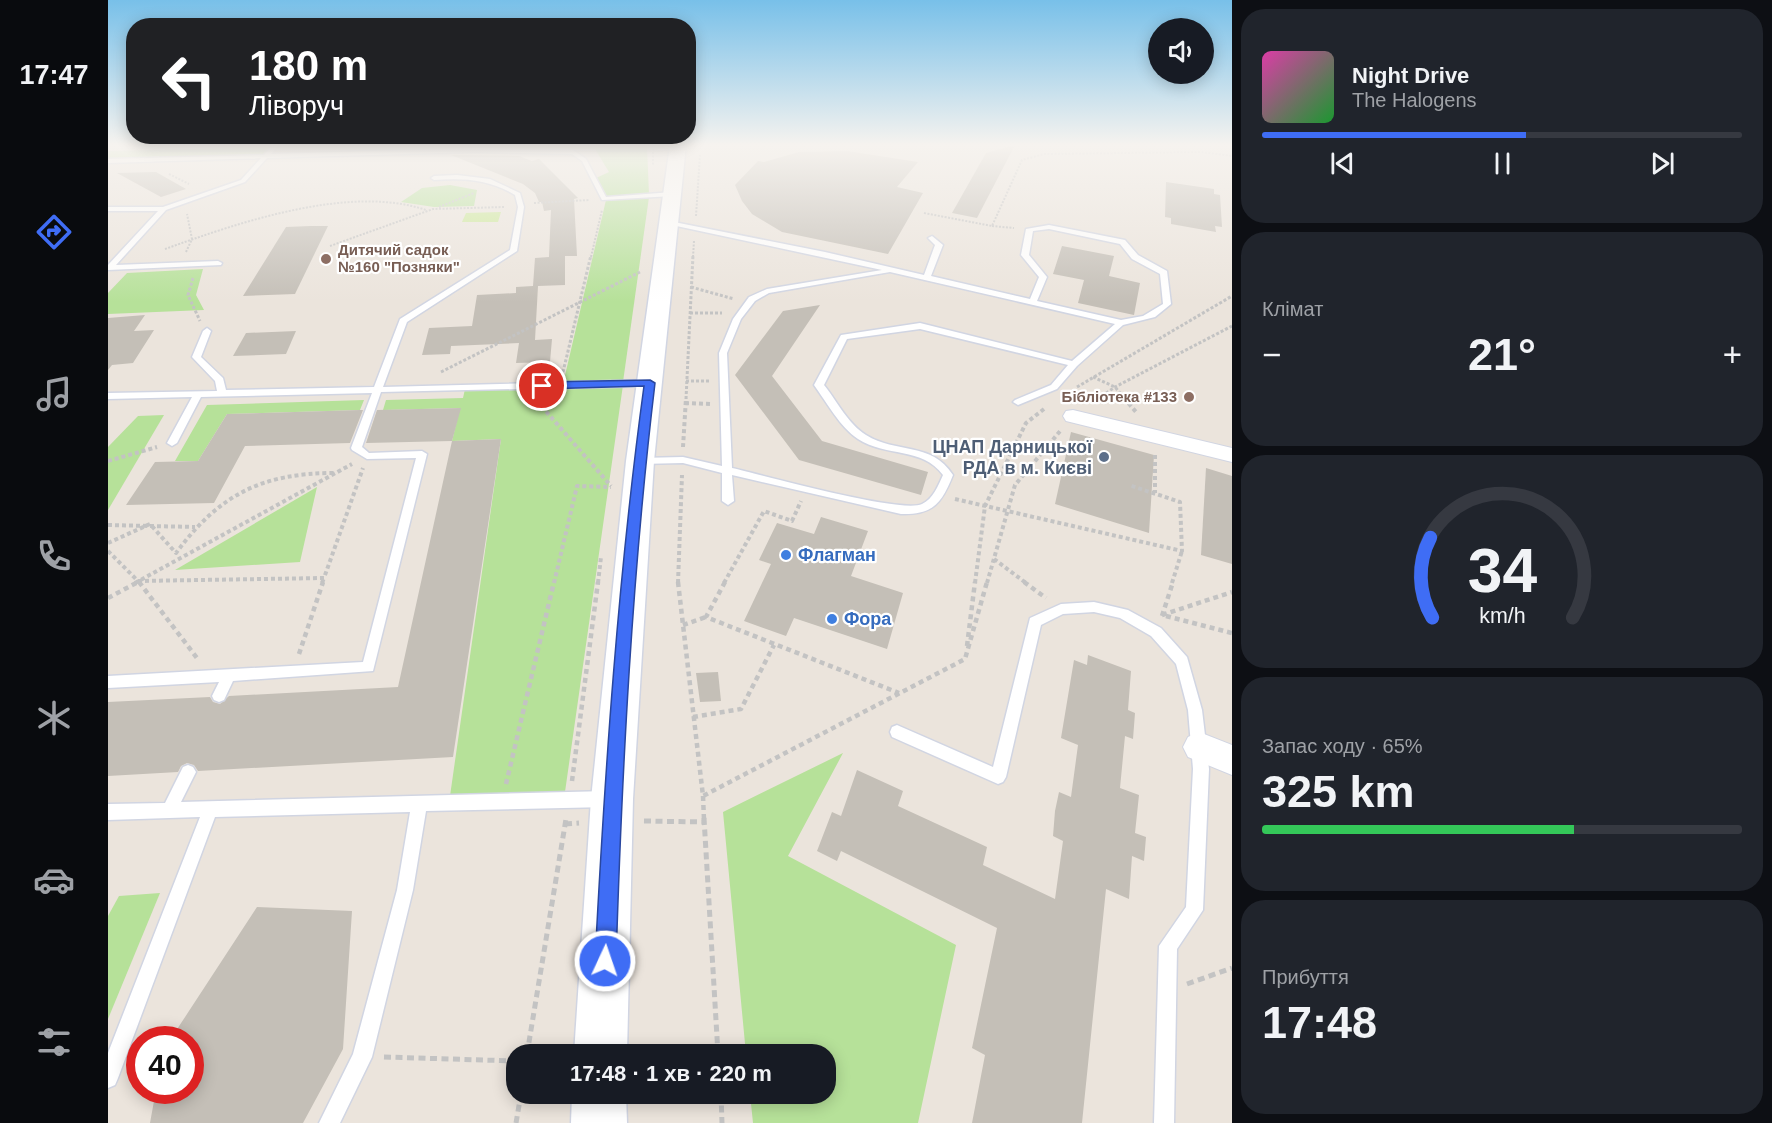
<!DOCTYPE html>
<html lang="uk">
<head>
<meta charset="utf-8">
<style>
	:root { --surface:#171b24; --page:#20242c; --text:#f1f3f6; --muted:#9ea1a6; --line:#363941; --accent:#3f6df5 }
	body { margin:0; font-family:Helvetica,sans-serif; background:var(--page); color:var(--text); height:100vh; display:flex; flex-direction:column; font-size:22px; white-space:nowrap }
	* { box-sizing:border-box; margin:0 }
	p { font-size:20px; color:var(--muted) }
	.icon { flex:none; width:33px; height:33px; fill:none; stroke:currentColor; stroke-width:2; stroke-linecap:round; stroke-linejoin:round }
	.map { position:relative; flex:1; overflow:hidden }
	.panel { display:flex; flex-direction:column; gap:9px; padding:9px; background:#0d0f14; width:540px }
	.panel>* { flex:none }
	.banner { position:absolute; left:18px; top:18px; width:570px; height:126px; border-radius:24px; box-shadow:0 3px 15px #0003; background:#202124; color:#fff; overflow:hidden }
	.fabs { position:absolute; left:1040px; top:18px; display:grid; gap:12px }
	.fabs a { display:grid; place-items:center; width:66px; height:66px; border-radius:50%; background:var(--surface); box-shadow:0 3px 15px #0003; font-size:30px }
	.speed { position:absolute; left:18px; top:1026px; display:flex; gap:12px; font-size:30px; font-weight:700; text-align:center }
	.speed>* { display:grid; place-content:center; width:78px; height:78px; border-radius:50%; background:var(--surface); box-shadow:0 3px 15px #0003; line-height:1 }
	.speed .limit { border:9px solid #d22; background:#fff; color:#111 }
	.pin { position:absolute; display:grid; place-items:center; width:51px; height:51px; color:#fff; margin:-26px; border:3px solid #fff; border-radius:50%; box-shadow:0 2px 6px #0007 }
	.me { position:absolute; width:66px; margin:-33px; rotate:3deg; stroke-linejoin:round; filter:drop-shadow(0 0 4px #0008) }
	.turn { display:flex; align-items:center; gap:21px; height:126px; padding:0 24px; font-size:27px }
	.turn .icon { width:78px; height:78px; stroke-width:2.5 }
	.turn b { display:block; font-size:42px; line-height:51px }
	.big { font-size:45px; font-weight:800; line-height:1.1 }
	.panel .widget { flex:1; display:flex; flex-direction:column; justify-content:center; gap:9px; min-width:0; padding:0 21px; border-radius:24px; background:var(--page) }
	.panel .dial { align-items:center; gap:0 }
	.dial svg { height:156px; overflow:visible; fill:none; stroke:var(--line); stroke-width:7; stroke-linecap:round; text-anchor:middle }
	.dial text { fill:var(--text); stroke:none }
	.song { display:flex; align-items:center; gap:18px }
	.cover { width:72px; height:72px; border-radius:9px; background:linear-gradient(135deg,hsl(320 70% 55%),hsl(130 70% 35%)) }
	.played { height:6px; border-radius:3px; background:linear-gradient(90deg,var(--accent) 55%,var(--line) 55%) }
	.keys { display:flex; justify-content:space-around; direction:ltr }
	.heat { display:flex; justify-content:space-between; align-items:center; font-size:33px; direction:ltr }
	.charge { height:9px; border-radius:4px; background:linear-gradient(90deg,#34c759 65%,var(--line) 0) }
	.trip { position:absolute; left:398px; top:1044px; width:330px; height:60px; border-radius:24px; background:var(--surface); box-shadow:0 3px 15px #0003; font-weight:800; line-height:60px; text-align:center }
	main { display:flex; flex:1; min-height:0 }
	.tab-bar { display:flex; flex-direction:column; width:108px; justify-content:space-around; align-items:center; background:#090b0e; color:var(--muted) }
	.tab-bar .icon { width:42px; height:42px }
	.tab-bar .active { color:var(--accent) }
	.tab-bar b { font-size:27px; color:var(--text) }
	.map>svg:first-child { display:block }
</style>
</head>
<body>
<main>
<nav class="tab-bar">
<b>17:47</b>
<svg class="icon active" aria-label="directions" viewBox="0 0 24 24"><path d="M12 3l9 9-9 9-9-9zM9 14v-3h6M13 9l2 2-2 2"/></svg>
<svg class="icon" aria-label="music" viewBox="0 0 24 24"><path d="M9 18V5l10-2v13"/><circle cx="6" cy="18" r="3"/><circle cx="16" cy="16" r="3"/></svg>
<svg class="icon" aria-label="phone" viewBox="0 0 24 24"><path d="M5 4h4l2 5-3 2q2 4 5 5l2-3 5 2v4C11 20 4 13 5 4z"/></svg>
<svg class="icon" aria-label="climate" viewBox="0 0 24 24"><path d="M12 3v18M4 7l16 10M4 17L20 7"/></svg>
<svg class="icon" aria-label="car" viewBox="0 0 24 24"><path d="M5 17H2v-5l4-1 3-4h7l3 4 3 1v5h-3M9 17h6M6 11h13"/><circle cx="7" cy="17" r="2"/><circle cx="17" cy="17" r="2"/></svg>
<svg class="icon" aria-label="filters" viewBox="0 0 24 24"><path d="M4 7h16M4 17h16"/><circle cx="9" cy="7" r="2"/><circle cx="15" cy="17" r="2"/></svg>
</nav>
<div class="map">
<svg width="1124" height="1123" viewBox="0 0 1124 1123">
	<rect width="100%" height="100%" fill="#ebe4dc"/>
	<g fill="#b6e199">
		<path d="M 372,145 L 539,145 L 541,195 L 498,198 L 488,178 L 501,172 L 487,149 L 371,149 Z"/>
		<path d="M 161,147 L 154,155 L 0,159 L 0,151 Z"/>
		<path d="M 342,185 L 369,190 L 366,206 L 326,207 L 293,202 L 314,188 Z"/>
		<path d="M 541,197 L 515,382 L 455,384 L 498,200 Z"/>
		<path d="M 95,269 L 88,295 L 96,310 L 0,314 L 0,293 L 19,273 Z"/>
		<path d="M 515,385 L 456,799 L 341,803 L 393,439 L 344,441 L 352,408 L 275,410 L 278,400 L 355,398 L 357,389 Z"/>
		<path d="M 256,400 L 252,410 L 119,414 L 90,461 L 67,461 L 99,405 Z"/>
		<path d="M 56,415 L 0,510 L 0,447 L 30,416 Z"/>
		<path d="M 209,487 L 192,562 L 67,570 Z"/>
		<path d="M 735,753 L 680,856 L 848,945 L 810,1123 L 645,1123 L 642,1094 L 717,1094 L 717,1054 L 638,1054 L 615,812 Z"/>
		<path d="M 52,893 L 0,1019 L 0,916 L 11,896 Z"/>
	</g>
	<path fill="#cae895" d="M 393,212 L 390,222 L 354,222 L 358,213 Z"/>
	<g fill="#c4bfb7">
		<path d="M 907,145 L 869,218 L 844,213 L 878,153 Z"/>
		<path d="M 739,151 L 810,162 L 789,187 L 815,193 L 780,254 L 674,232 L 644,214 L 634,201 L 627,185 L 650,161 L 656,162 L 691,152 Z"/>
		<path d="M 343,155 L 411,156 L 424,161 L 431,159 L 470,198 L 466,199 L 469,256 L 457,256 L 457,285 L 430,286 L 427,340 L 444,339 L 442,362 L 408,363 L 411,343 L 343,346 L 342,354 L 314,355 L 321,328 L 364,326 L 369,295 L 408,293 L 408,287 L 425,286 L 427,258 L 441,257 L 443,210 L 436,211 L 434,202 L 431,202 L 427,193 L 415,184 Z"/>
		<path d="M 48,172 L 78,189 L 53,197 L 9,173 Z"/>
		<path d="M 1058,182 L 1106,189 L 1106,194 L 1112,195 L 1114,227 L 1107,226 L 1108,232 L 1063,224 L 1063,218 L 1057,217 Z"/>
		<path d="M 203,226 L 220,226 L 187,294 L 135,296 L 178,227 Z"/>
		<path d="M 954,246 L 1006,256 L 1001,276 L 1032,283 L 1026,315 L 970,303 L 976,280 L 945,274 Z"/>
		<path d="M 712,305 L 664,376 L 714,441 L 820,472 L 813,495 L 691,460 L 627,375 L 675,311 Z"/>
		<path d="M 37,315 L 26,331 L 46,330 L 25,363 L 4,365 L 0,370 L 0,318 Z"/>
		<path d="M 188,331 L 178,354 L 125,356 L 138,333 Z"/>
		<path d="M 353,408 L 344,441 L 393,439 L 345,757 L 90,771 L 86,765 L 79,763 L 73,766 L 70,772 L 0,776 L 0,702 L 102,697 L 105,702 L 112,704 L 121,696 L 290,687 L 344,441 L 258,443 L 269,410 Z"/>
		<path d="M 252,410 L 255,410 L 242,443 L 137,446 L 106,503 L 18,505 L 47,462 L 90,461 L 119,414 Z"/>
		<path d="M 963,432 L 1046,455 L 1041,533 L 947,504 Z"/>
		<path d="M 1098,468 L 1124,476 L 1124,564 L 1093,555 Z"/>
		<path d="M 713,517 L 760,531 L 743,576 L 795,593 L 779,649 L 686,618 L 678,636 L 636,621 L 663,564 L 651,560 L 669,523 L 706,534 Z"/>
		<path d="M 980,655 L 1023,671 L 1020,710 L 1027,713 L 1025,739 L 1017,736 L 1012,788 L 1031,795 L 1027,833 L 1038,837 L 1036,861 L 1024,856 L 1021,899 L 998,889 L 974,1123 L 864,1123 L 877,1055 L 864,1048 L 889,928 L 733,851 L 729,861 L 709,851 L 724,812 L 733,816 L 749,770 L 795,791 L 790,806 L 879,847 L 875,865 L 947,899 L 955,841 L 945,836 L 947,811 L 951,792 L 963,797 L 970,745 L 953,738 L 966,660 L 979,665 Z"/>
		<path d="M 610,672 L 613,701 L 592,702 L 588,673 Z"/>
		<path d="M 149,907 L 244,911 L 235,1049 L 195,1123 L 42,1123 L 48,1090 L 82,1090 L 82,1040 L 62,1040 Z"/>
	</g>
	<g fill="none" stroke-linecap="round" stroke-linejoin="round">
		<g stroke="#d1d5e2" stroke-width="3">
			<g id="lane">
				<path d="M 165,145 L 171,145 L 163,154 L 366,148 L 465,150 L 478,159 L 498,197 L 565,192 L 568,194 L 565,196 L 494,200 L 474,161 L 464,154 L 366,152 L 159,158 L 137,182 L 58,210 L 8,265 L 110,261 L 114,263 L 113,265 L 0,270 L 0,265 L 50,211 L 0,211 L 0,207 L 55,207 L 133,180 L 153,158 L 0,163 L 0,159 L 156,155 Z"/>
				<path d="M 349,175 L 382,179 L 412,193 L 416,207 L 409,251 L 299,322 L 275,387 L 542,380 L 547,383 L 542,386 L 273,392 L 254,447 L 261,453 L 314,451 L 319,454 L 265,671 L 125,681 L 116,700 L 111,702 L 106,700 L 104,696 L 111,682 L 0,688 L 0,676 L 255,662 L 308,458 L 259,459 L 244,450 L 243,448 L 264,393 L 93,397 L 69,443 L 64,446 L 59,443 L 84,397 L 0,399 L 0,393 L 109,391 L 107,381 L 84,357 L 95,331 L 99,328 L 103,331 L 93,357 L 115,378 L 118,390 L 266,387 L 292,319 L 402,250 L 410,207 L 407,195 C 381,179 355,178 326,180 L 323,178 L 326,176 Z"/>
				<path d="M 561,221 L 717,252 L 816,275 L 827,245 L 820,238 L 824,236 L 835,245 L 823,276 L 922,299 L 931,277 L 913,255 L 918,229 L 941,225 L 1017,240 L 1030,255 L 1059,271 L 1063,304 L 1047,317 L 1015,325 L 969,366 L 949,389 L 910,405 L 905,402 L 907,400 L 943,385 L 960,365 L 812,329 L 739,339 L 716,385 C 729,401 740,424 758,435 C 788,454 823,441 845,475 C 834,503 825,515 793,514 L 624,475 L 626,501 L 620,505 L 614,501 L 614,473 L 575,463 L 532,464 L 527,461 L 532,458 L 575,457 L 614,466 L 611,353 L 625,319 L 641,297 L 659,289 L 774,270 L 559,224 L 559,222 ZM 941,229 L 1012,244 L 1024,259 L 1052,274 L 1055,304 L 1035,316 L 1013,320 L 929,301 L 939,277 L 921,255 L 925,231 ZM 782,272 L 1007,324 L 964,361 L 812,323 L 733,335 L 706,385 C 719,403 732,427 750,439 C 777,457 815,447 835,475 C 830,486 825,499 814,504 C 793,514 655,475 624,468 L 619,353 L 633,319 L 647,301 L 661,293 Z"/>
				<path d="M 986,602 L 1020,610 L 1053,628 L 1079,657 L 1094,710 L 1101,769 L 1095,910 L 1069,949 L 1066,1123 L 1046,1123 L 1051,946 L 1078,907 L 1085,769 L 1080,710 L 1068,664 L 1043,636 L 1012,618 L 986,612 L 955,614 L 933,625 L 898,777 L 895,782 L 890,784 L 784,737 L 782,732 L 784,727 L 789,725 L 885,767 L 922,618 L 953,604 Z"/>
				<path d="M 80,765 L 85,767 L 88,772 L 73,802 L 500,791 L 505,794 L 508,799 L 505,804 L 500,807 L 318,811 L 305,890 L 264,1057 L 232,1123 L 211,1123 L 245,1054 L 289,890 L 302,812 L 107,817 L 10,1078 L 7,1085 L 0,1088 L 0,1053 L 92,817 L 0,820 L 0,804 L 57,803 L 75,767 Z"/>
			</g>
		</g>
		<g stroke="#d1d5e2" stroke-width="2">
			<g id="street">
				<path d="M 965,410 L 1124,448 L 1124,462 L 958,421 L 955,416 L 958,411 Z"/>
				<path d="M 1091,732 L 1124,745 L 1124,775 L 1080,757 L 1075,747 L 1080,737 Z"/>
			</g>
		</g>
		<g stroke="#d1d5e2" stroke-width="3">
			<g id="secondary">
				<path d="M 562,145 L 578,145 L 546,461 L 525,799 L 519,1054 L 466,1054 L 483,799 L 518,461 Z"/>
				<path d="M 464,1094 L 518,1094 L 519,1123 L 463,1123 Z"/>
			</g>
		</g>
		<g stroke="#c3c3c3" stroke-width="2" stroke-dasharray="2 1.5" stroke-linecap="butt">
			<path d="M 545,145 L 545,166"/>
			<path d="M 61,174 L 81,184"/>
			<path d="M 426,203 L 481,200"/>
			<path d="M 331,207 L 366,193"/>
			<path d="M 816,213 L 884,226 L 914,160 L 936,154 L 1094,152 L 1124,156"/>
			<path d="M 588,216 L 592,155"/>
			<path d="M 884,226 L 906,228"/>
			<path d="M 222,246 L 325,209 L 397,207"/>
			<path d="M 57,249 C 130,223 241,184 318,210"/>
			<path d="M 78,252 L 84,239 L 79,214"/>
			<path d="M 483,257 L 494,210"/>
			<path d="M 585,257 L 586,241"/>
		</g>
		<g stroke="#c3c3c3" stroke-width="3" stroke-dasharray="3 2" stroke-linecap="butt">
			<path d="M 85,278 L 80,295 L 92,321"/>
			<path d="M 583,287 L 626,299"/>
			<path d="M 582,313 L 614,313"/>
			<path d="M 333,372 L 532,272"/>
			<path d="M 455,372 L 483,255"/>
			<path d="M 985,377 L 1007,387 L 1017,399"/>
			<path d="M 578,381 L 602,381"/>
			<path d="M 969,387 L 1124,296"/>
			<path d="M 578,399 L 585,255"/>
			<path d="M 990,399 L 1007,387 L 1124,326"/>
		</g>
		<g stroke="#c3c3c3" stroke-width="4" stroke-dasharray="4 3" stroke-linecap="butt">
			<path d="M 1016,398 L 1028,412"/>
			<path d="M 429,401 L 503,486"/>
			<path d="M 986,402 L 992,398"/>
			<path d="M 577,403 L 602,404"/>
			<path d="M 575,447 L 578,398"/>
			<path d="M 1047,455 L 1047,493"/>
			<path d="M 0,461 L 49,447"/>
			<path d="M 847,499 L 1074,551 L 1072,502 L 1021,485"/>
			<path d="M 0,525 L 87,527"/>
			<path d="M 0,543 L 42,524 L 68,553 C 111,495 153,473 227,473"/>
			<path d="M 0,551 L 32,583"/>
			<path d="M 886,559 L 918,583"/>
			<path d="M 30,581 L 216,578 L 255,468"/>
			<path d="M 27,583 L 244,464"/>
			<path d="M 214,583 L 216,578"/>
			<path d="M 446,583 L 469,486 L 503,487"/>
			<path d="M 490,583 L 493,557"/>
			<path d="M 570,583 L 574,475"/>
			<path d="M 616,583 L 656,511 L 684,521 L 693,501"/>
			<path d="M 867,583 L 877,506 L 918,423 L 936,409"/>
			<path d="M 879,583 L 907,485 L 953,430"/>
			<path d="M 1064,583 L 1074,551"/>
		</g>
		<g stroke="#c3c3c3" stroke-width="4.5" stroke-dasharray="5 4" stroke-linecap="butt">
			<path d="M 31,582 L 89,658"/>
			<path d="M 570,582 L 595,796 L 857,659 L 879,582"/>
			<path d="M 617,582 L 598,617 L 791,693"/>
			<path d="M 916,582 L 938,598"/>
			<path d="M 0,598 L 30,582"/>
			<path d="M 1054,615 L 1124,592"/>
			<path d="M 1054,616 L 1065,582"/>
			<path d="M 1058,616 L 1124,633"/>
			<path d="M 575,625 L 598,617"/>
			<path d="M 859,646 L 867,582"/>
			<path d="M 191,654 L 215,582"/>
			<path d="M 585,717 L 633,709 L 666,645"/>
			<path d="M 464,781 L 490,582"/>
			<path d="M 398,784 L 446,582"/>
			<path d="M 595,796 L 596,820"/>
		</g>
		<g stroke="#c3c3c3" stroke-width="5" stroke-dasharray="7 4.5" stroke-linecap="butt">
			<path d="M 596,818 L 610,1054"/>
			<path d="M 536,821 L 597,822"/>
			<path d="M 457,824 L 471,823"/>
			<path d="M 1079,984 L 1124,968"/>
			<path d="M 419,1054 L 458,819"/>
			<path d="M 276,1057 L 408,1061"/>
			<path d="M 613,1094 L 614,1123"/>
			<path d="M 408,1123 L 413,1094"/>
		</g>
		<use href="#lane" fill="#fff" fill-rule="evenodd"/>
		<use href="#street" fill="#fff" fill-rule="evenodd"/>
		<use href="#secondary" fill="#fff" fill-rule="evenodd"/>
	</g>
	<linearGradient id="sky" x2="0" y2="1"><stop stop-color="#78c0e9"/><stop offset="0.48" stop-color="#f6f3ef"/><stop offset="1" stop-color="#f6f3ef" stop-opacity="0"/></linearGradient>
	<rect width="1124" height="302" fill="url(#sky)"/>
	<path fill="#3f6df5" stroke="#29479f" stroke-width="1.5" d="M 542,380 L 547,383 C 524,575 514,768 508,961 L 505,968 L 497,971 L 490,968 L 487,961 C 497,769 510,577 536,386 L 434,389 L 428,386 L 434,382 Z"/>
	<g fill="#8d6e63" stroke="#fff" stroke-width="2">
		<circle cx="218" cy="259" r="6"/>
		<circle cx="1081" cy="397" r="6"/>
	</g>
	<circle fill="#5c6f8a" stroke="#fff" stroke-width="2" cx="996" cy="457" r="6"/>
	<g fill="#3f7fe0" stroke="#fff" stroke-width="2">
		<circle cx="678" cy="555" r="6"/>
		<circle cx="724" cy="619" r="6"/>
	</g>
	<g text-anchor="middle" stroke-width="4.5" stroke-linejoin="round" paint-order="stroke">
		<g font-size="15" font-weight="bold" fill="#785e54" stroke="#fff" text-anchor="start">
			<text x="230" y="255">Дитячий садок<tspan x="230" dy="17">№160 "Позняки"</tspan></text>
			<text x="1069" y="402" text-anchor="end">Бібліотека #133</text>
		</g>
		<g font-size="18" font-weight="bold" fill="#4e5e75" stroke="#fff" text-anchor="end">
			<text x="984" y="453">ЦНАП Дарницької<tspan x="984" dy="21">РДА в м. Києві</tspan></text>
		</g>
		<g font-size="18" font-weight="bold" fill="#366cbe" stroke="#fff" text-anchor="start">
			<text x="690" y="561">Флагман</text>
			<text x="736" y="625">Фора</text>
		</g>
	</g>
</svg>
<div class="fabs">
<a><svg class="icon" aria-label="sound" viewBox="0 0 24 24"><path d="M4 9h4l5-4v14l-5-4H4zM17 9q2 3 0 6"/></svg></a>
</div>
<div class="speed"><div class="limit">40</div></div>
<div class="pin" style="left:434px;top:386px;background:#d93025"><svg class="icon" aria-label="arrive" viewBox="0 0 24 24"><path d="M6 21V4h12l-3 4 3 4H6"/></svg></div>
<svg class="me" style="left:497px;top:961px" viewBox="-20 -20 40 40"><circle r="17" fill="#3f6df5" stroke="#fff" stroke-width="3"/><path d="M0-11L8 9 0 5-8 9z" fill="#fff"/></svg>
<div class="trip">17:48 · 1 хв · 220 m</div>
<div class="banner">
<div class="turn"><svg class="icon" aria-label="left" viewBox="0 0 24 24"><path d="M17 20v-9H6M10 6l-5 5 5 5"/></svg><div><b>180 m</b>Ліворуч</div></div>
</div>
</div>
<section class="panel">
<div class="widget">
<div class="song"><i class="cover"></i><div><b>Night Drive</b><p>The Halogens</p></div></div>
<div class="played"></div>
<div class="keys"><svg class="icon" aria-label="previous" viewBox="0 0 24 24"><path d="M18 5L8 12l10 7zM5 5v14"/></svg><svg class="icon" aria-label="pause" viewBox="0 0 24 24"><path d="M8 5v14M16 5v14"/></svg><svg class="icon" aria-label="next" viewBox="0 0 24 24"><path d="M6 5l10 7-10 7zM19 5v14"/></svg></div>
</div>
<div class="widget"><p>Клімат</p>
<div class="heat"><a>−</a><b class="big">21°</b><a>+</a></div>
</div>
<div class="widget dial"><svg viewBox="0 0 100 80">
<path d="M14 69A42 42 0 1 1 86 69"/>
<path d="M14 69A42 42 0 0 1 13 28" stroke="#3f6df5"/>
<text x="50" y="56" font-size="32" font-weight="700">34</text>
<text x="50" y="72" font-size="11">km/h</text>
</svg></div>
<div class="widget"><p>Запас ходу · 65%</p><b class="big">325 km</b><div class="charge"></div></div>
<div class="widget"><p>Прибуття</p><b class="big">17:48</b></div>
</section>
</main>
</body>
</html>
